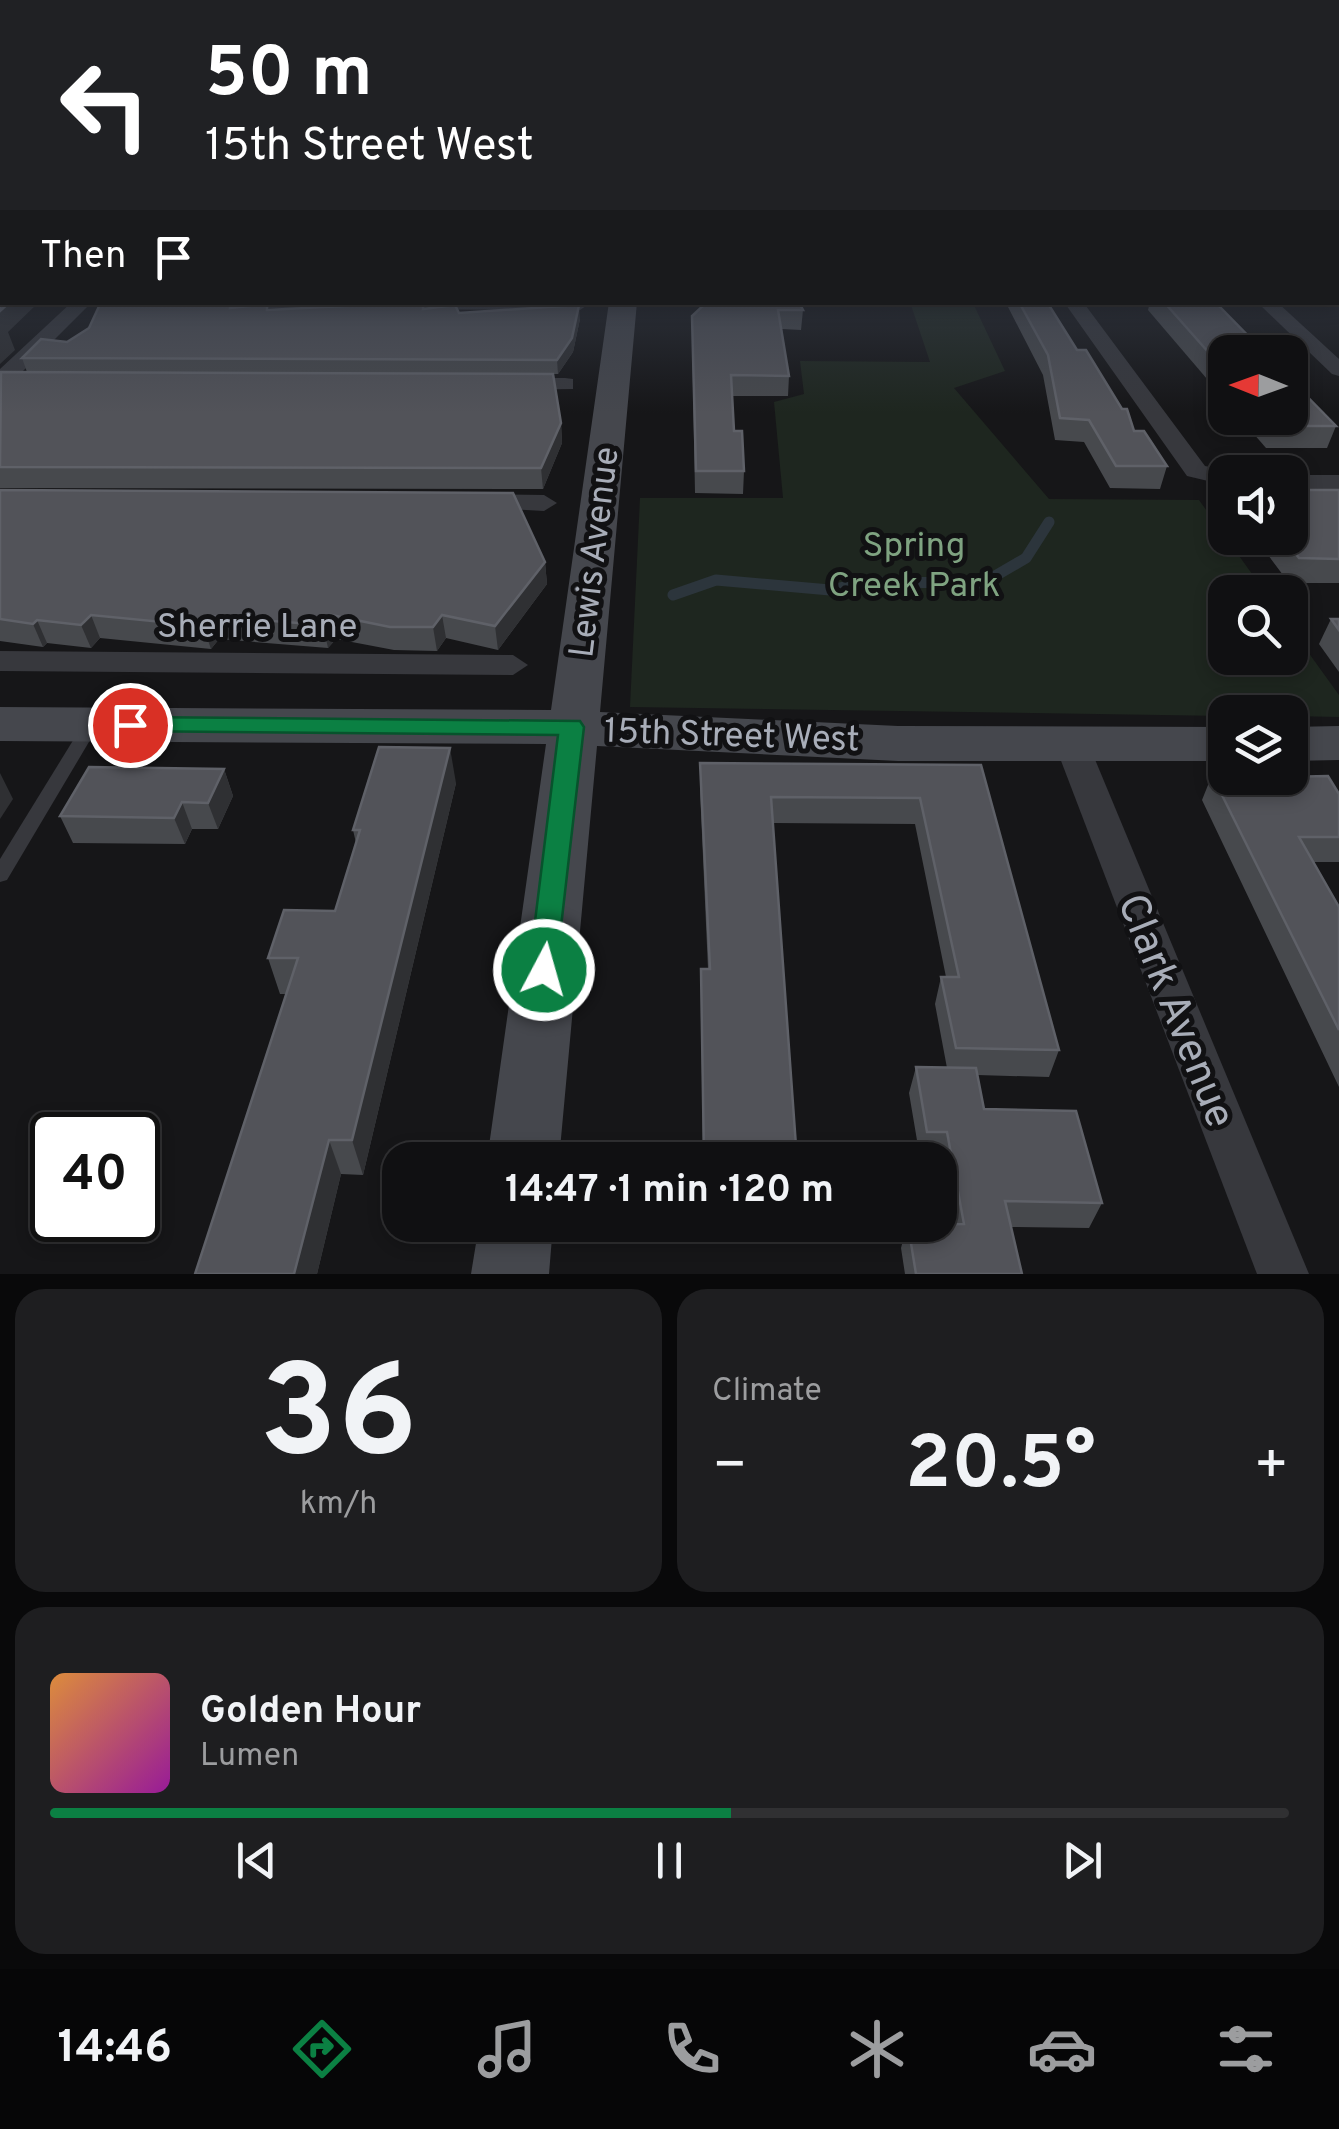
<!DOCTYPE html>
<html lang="en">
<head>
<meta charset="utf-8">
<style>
	:root { --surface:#101012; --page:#1e1e20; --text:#f1f3f6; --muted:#9c9d9f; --line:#303032; --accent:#0b8043 }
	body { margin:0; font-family:Overpass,sans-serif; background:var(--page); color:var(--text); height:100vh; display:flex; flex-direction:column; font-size:38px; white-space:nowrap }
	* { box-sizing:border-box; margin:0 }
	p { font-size:32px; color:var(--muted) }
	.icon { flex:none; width:55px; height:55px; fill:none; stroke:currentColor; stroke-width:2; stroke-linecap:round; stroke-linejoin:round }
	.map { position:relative; height:1274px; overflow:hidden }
	.side { display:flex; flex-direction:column; gap:15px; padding:15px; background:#09090a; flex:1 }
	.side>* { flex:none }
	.banner { position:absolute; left:0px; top:0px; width:1340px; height:305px; box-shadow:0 5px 15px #0003,0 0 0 2px var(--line); background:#202124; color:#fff; overflow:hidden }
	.needle { width:65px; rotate:271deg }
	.tools { position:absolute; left:1208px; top:335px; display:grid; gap:20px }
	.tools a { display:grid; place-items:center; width:100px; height:100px; border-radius:20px; background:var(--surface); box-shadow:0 5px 15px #0003,0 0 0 2px var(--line); font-size:50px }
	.speed { position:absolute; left:30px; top:1112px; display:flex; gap:20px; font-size:50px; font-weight:700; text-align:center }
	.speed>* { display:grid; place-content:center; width:130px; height:130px; border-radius:50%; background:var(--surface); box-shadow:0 5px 15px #0003,0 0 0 2px var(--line); line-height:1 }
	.speed .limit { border:5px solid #111; border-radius:15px; background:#fff; color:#111 }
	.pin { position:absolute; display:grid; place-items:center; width:85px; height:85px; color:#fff; margin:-42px; border:5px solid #fff; border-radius:50%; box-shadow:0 2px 10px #0007 }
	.me { position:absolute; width:110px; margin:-55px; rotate:6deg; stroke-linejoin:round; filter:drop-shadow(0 0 8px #0008) }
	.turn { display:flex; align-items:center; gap:35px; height:210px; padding:0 40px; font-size:45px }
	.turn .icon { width:130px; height:130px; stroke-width:2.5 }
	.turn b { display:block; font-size:70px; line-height:85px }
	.then { display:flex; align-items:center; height:95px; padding:0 40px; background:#0003; gap:20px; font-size:38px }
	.big { font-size:75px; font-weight:700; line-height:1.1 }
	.side .tile { flex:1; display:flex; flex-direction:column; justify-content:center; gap:15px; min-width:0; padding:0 35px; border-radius:30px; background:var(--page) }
	.side .dial { align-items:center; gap:0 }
	.dial b { font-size:130px; line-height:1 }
	.song { display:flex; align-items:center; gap:30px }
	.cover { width:120px; height:120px; border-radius:15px; background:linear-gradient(135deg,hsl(30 70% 55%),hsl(300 70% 35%)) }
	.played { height:10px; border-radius:5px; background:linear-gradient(90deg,var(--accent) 55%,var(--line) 55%) }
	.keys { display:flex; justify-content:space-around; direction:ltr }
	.heat { display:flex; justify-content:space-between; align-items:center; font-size:55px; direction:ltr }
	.side .tiles { flex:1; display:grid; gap:15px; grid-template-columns:1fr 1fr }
	.tile:last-child { grid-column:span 2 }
	.trip { position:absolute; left:382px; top:1142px; width:575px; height:100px; border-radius:30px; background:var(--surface); box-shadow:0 5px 15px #0003,0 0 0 2px var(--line); font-weight:700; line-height:100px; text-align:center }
	.dock { display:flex; height:160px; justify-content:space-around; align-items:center; background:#060607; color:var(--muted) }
	.dock .icon { width:70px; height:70px }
	.dock .selected { color:var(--accent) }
	.dock b { font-size:45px; color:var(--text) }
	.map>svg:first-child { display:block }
</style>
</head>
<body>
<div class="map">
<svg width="1339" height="1274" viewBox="0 0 1339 1274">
	<rect width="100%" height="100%" fill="#161618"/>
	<path fill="#1e261f" d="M 910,302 L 973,303 L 1005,371 L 954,388 L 1049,499 L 1199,500 L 1265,592 L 1225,592 L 1225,658 L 1290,658 L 1290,627 L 1339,695 L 1339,717 L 1290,716 L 1290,712 L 1225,716 L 630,707 L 640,498 L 783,498 L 774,402 L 804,394 L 800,361 L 930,362 Z"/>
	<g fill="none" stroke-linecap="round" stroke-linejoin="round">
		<path stroke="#2c353c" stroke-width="11" d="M 673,595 L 716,580 L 830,590 L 870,582 L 983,583 L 1026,558 L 1049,522"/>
		<path fill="#37383d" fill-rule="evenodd" d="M 91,719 L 97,721 L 99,725 L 7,880 L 0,882 L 0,859 L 85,721 Z"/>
		<g fill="#37383d" fill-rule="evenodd">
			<path d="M 72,302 L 92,302 L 8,386 L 0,387 L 0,369 Z"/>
			<path d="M 158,302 L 588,302 L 589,304 L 580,310 L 167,308 Z"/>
			<path d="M 1064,302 L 1083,302 L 1205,466 L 1233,472 L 1225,472 L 1225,485 L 1187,476 Z"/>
			<path d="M 1257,302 L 1277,302 L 1339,359 L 1339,376 L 1332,374 Z"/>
			<path d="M 565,378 L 573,379 L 573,389 L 513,390 L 502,384 L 513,378 Z"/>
			<rect x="1290" y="475" width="49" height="14"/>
			<path d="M 478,494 L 544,495 L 557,503 L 544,511 L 469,507 L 465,502 Z"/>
			<path d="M 0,651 L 513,655 L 528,665 L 513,675 L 0,671 Z"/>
			<path d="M 1072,733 L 1084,737 L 1089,745 L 1309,1274 L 1257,1274 L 1055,745 L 1060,737 Z"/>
		</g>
		<g fill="#45474d" fill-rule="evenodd">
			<rect x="0" y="273" width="2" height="16"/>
			<rect x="1338" y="285" width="1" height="16"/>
			<path d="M 609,302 L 637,302 L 600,712 L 898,726 L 1225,727 L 1225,761 L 898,761 L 597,746 L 559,1160 L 487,1160 L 546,744 L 0,741 L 0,707 L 551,710 Z"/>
			<path d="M 1339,726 L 1339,760 L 1290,761 L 1290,727 Z"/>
			<path d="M 479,1225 L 553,1225 L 549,1274 L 471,1274 Z"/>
		</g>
	</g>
	<g fill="#47494d">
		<path d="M 1338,234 L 1339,234 L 1339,266 L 1338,265 Z"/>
		<path d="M 423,302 L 424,308 L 459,313 L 580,319 L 573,352 L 558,374 L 553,374 L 561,423 L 562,443 L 543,489 L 0,488 L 0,374 L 27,372 L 22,358 L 67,342 L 233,308 L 267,304 L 268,310 Z"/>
		<path d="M 707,302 L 803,310 L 801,330 L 782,329 L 789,376 L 788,396 L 732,396 L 734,431 L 744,471 L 743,494 L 695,493 L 692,336 Z"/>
		<path d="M 1009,302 L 1047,302 L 1077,350 L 1134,431 L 1167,466 L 1160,489 L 1110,488 L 1084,442 L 1055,440 L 1043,375 L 1008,307 Z"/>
		<path d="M 1150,302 L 1215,302 L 1225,352 L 1225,400 L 1148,310 Z"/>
		<path d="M 1240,418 L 1290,418 L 1336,426 L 1327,448 L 1266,448 Z"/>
		<path d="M 0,490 L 545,562 L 547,584 L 498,650 L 446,638 L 437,651 L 394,650 L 336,639 L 328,648 L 219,639 L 211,649 L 100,638 L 91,648 L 47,643 L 43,647 L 0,641 Z"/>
		<path d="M 1339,490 L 1339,583 L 1289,583 L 1268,555 L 1271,548 L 1266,540 L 1267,538 L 1290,538 Z"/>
		<path d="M 1331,619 L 1339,619 L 1339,672 L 1319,644 Z"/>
		<path d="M 700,763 L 981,765 L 1059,1050 L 1049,1077 L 977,1075 L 984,1109 L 1102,1203 L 1089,1228 L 1010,1227 L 1022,1274 L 905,1274 L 901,1248 L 907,1225 L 951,1224 L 940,1158 L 920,1158 L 909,1093 L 916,1067 L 947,1068 L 935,1004 L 941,977 L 946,977 L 915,824 L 773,823 L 797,1160 L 703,1160 L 701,996 L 701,969 L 708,969 L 700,790 Z"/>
		<path d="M 224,769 L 233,796 L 218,829 L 192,829 L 185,844 L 73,843 L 60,816 Z"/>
		<path d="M 1212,775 L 1339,794 L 1339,862 L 1314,862 L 1339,907 L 1339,1087 L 1202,800 Z"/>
		<path d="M 456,783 L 363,1175 L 341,1174 L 317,1274 L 286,994 L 280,994 L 268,958 L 335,911 L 356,843 L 353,830 Z"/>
		<path d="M 704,1225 L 797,1225 L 796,1229 L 704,1227 Z"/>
	</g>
	<g fill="#2f3033">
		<path d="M 10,302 L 37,302 L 37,304 L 8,332 L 15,350 L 0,364 L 0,311 Z"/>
		<path d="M 579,305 L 580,319 L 573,352 L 558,374 L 557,360 Z"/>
		<path d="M 561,423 L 562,443 L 543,489 L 541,468 Z"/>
		<path d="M 545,562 L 547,584 L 498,650 L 495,626 Z"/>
		<path d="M 91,615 L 100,638 L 91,648 L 81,625 Z"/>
		<path d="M 331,615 L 336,639 L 328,648 L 323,625 Z"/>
		<path d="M 442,615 L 446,638 L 437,651 L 433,627 Z"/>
		<path d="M 212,616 L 219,639 L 211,649 L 203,626 Z"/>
		<path d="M 37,620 L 47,643 L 43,647 L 33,624 Z"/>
		<path d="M 450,748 L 456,783 L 363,1175 L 352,1140 Z"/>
		<path d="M 224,769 L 233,796 L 218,829 L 208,803 Z"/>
		<path d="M 0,773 L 13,799 L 0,819 Z"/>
		<path d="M 182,802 L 192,829 L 185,844 L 174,818 Z"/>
		<path d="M 329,1140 L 341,1174 L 317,1274 L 294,1274 Z"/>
	</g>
	<g fill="#525359" stroke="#5f6168" stroke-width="2.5">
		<path d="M 0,284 L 2,284 L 2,302 L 10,302 L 0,311 Z"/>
		<path d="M 101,302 L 231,302 L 230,308 L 267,304 L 267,310 L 423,302 L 423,309 L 455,305 L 459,313 L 579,305 L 572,338 L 557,360 L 22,358 L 41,339 L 67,342 L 89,328 Z"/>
		<path d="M 707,302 L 799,302 L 803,310 L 778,310 L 789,376 L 731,375 L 734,431 L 742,431 L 744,471 L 696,471 L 692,316 Z"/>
		<path d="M 1019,302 L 1047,302 L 1077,350 L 1086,350 L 1122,409 L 1127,409 L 1134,431 L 1144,431 L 1167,466 L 1116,466 L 1089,420 L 1060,418 L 1048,355 Z"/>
		<path d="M 1164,302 L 1215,302 L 1264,352 L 1225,352 L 1225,371 Z"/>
		<path d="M 1,372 L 553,374 L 561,423 L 541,468 L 0,467 Z"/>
		<path d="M 1290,379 L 1336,426 L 1274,426 L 1267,418 L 1290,418 Z"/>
		<path d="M 0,490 L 513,493 L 545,562 L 495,626 L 442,615 L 433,627 L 390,627 L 331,615 L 323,625 L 212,616 L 203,626 L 91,615 L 81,625 L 37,620 L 33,624 L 0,619 Z"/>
		<path d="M 1290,490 L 1339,490 L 1339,559 L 1299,558 L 1283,538 L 1290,538 Z"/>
		<path d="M 1331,619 L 1339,619 L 1339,630 Z"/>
		<path d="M 379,747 L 450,748 L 352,1140 L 329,1140 L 294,1274 L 195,1274 L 298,958 L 268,958 L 284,910 L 335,911 L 360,830 L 353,830 Z"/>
		<path d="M 700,763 L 981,765 L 1059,1050 L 956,1048 L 941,977 L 959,977 L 920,798 L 771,797 L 797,1160 L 704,1160 L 701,969 L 710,969 Z"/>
		<path d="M 89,767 L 224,769 L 208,803 L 182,802 L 174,818 L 60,816 Z"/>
		<path d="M 1212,775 L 1225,775 L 1225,778 L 1328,776 L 1339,794 L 1339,837 L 1299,837 L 1339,907 L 1339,1030 Z"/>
		<path d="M 916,1067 L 976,1068 L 984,1109 L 1076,1111 L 1102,1203 L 1005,1201 L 1022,1274 L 916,1274 L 908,1225 L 964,1224 L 947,1132 L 927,1132 Z"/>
	</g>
	<linearGradient id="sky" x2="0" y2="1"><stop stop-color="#0c0c0d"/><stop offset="0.57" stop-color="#363c48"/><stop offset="1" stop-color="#363c48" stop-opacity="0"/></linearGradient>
	<rect width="1339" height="413" fill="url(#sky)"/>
	<path fill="#0b8043" stroke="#07532c" stroke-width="2.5" d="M 130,717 L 580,721 L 584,727 L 555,979 L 544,983 L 533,979 L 529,970 L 558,735 L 122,731 L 118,725 L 122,719 Z"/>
	<g text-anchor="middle" stroke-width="10" stroke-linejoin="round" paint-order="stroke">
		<g font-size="35" fill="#7fa381" stroke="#111113">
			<text x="914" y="556">Spring<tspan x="914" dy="40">Creek Park</tspan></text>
		</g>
		<g font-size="35" fill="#a8adb8" stroke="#111113">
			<text transform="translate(593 552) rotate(-83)" y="12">Lewis Avenue</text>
			<text x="257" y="637">Sherrie Lane</text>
			<text transform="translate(732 734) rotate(2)" y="12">15th Street West</text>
		</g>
		<g font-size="42" fill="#a8adb8" stroke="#111113">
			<text transform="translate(1178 1010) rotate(68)" y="15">Clark Avenue</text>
		</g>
	</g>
</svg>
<div class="tools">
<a><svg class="needle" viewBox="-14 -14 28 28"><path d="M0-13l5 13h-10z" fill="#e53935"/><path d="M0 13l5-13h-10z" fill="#9c9d9f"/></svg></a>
<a><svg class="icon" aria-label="sound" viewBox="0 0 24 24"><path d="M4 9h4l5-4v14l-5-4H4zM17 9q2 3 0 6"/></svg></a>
<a><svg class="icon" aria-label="search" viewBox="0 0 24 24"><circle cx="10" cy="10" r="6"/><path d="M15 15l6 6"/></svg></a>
<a><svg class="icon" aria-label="layers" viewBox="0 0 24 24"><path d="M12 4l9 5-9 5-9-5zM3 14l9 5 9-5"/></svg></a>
</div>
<div class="speed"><div class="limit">40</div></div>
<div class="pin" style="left:130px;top:725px;background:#d93025"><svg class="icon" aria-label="arrive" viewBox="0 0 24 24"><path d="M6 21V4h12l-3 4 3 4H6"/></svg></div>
<svg class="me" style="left:544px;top:970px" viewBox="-20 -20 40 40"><circle r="17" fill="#0b8043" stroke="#fff" stroke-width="3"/><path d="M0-11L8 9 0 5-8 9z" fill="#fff"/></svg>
<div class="trip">14:47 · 1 min · 120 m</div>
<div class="banner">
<div class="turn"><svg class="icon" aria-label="left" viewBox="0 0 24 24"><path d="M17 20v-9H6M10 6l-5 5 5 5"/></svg><div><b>50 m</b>15th Street West</div></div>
<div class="then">Then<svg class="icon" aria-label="arrive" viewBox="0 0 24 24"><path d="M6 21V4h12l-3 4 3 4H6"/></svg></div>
</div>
</div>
<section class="side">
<div class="tiles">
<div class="tile dial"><b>36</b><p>km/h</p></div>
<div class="tile"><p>Climate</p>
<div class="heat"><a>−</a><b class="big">20.5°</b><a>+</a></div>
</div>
<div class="tile">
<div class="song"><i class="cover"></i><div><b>Golden Hour</b><p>Lumen</p></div></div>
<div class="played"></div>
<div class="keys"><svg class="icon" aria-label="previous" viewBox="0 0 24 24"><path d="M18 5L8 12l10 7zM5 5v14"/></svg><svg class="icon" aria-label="pause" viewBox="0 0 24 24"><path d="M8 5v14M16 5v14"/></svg><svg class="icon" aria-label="next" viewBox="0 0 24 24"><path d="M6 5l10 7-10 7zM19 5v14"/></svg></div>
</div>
</div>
</section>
<nav class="dock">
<b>14:46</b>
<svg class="icon selected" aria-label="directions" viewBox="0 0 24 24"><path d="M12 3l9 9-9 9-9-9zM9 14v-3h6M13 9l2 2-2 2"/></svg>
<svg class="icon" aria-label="music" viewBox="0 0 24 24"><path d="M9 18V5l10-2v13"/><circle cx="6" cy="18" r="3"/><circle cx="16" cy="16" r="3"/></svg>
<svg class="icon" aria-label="phone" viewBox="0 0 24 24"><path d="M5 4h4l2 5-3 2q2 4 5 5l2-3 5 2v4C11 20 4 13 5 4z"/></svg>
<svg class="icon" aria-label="climate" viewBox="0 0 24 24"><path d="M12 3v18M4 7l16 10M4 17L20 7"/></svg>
<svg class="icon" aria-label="car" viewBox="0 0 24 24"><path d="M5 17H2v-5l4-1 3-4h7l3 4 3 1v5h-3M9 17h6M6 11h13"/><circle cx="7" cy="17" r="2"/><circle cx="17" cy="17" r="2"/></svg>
<svg class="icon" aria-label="filters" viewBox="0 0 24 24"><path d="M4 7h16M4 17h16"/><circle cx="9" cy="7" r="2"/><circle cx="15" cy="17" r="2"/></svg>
</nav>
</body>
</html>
